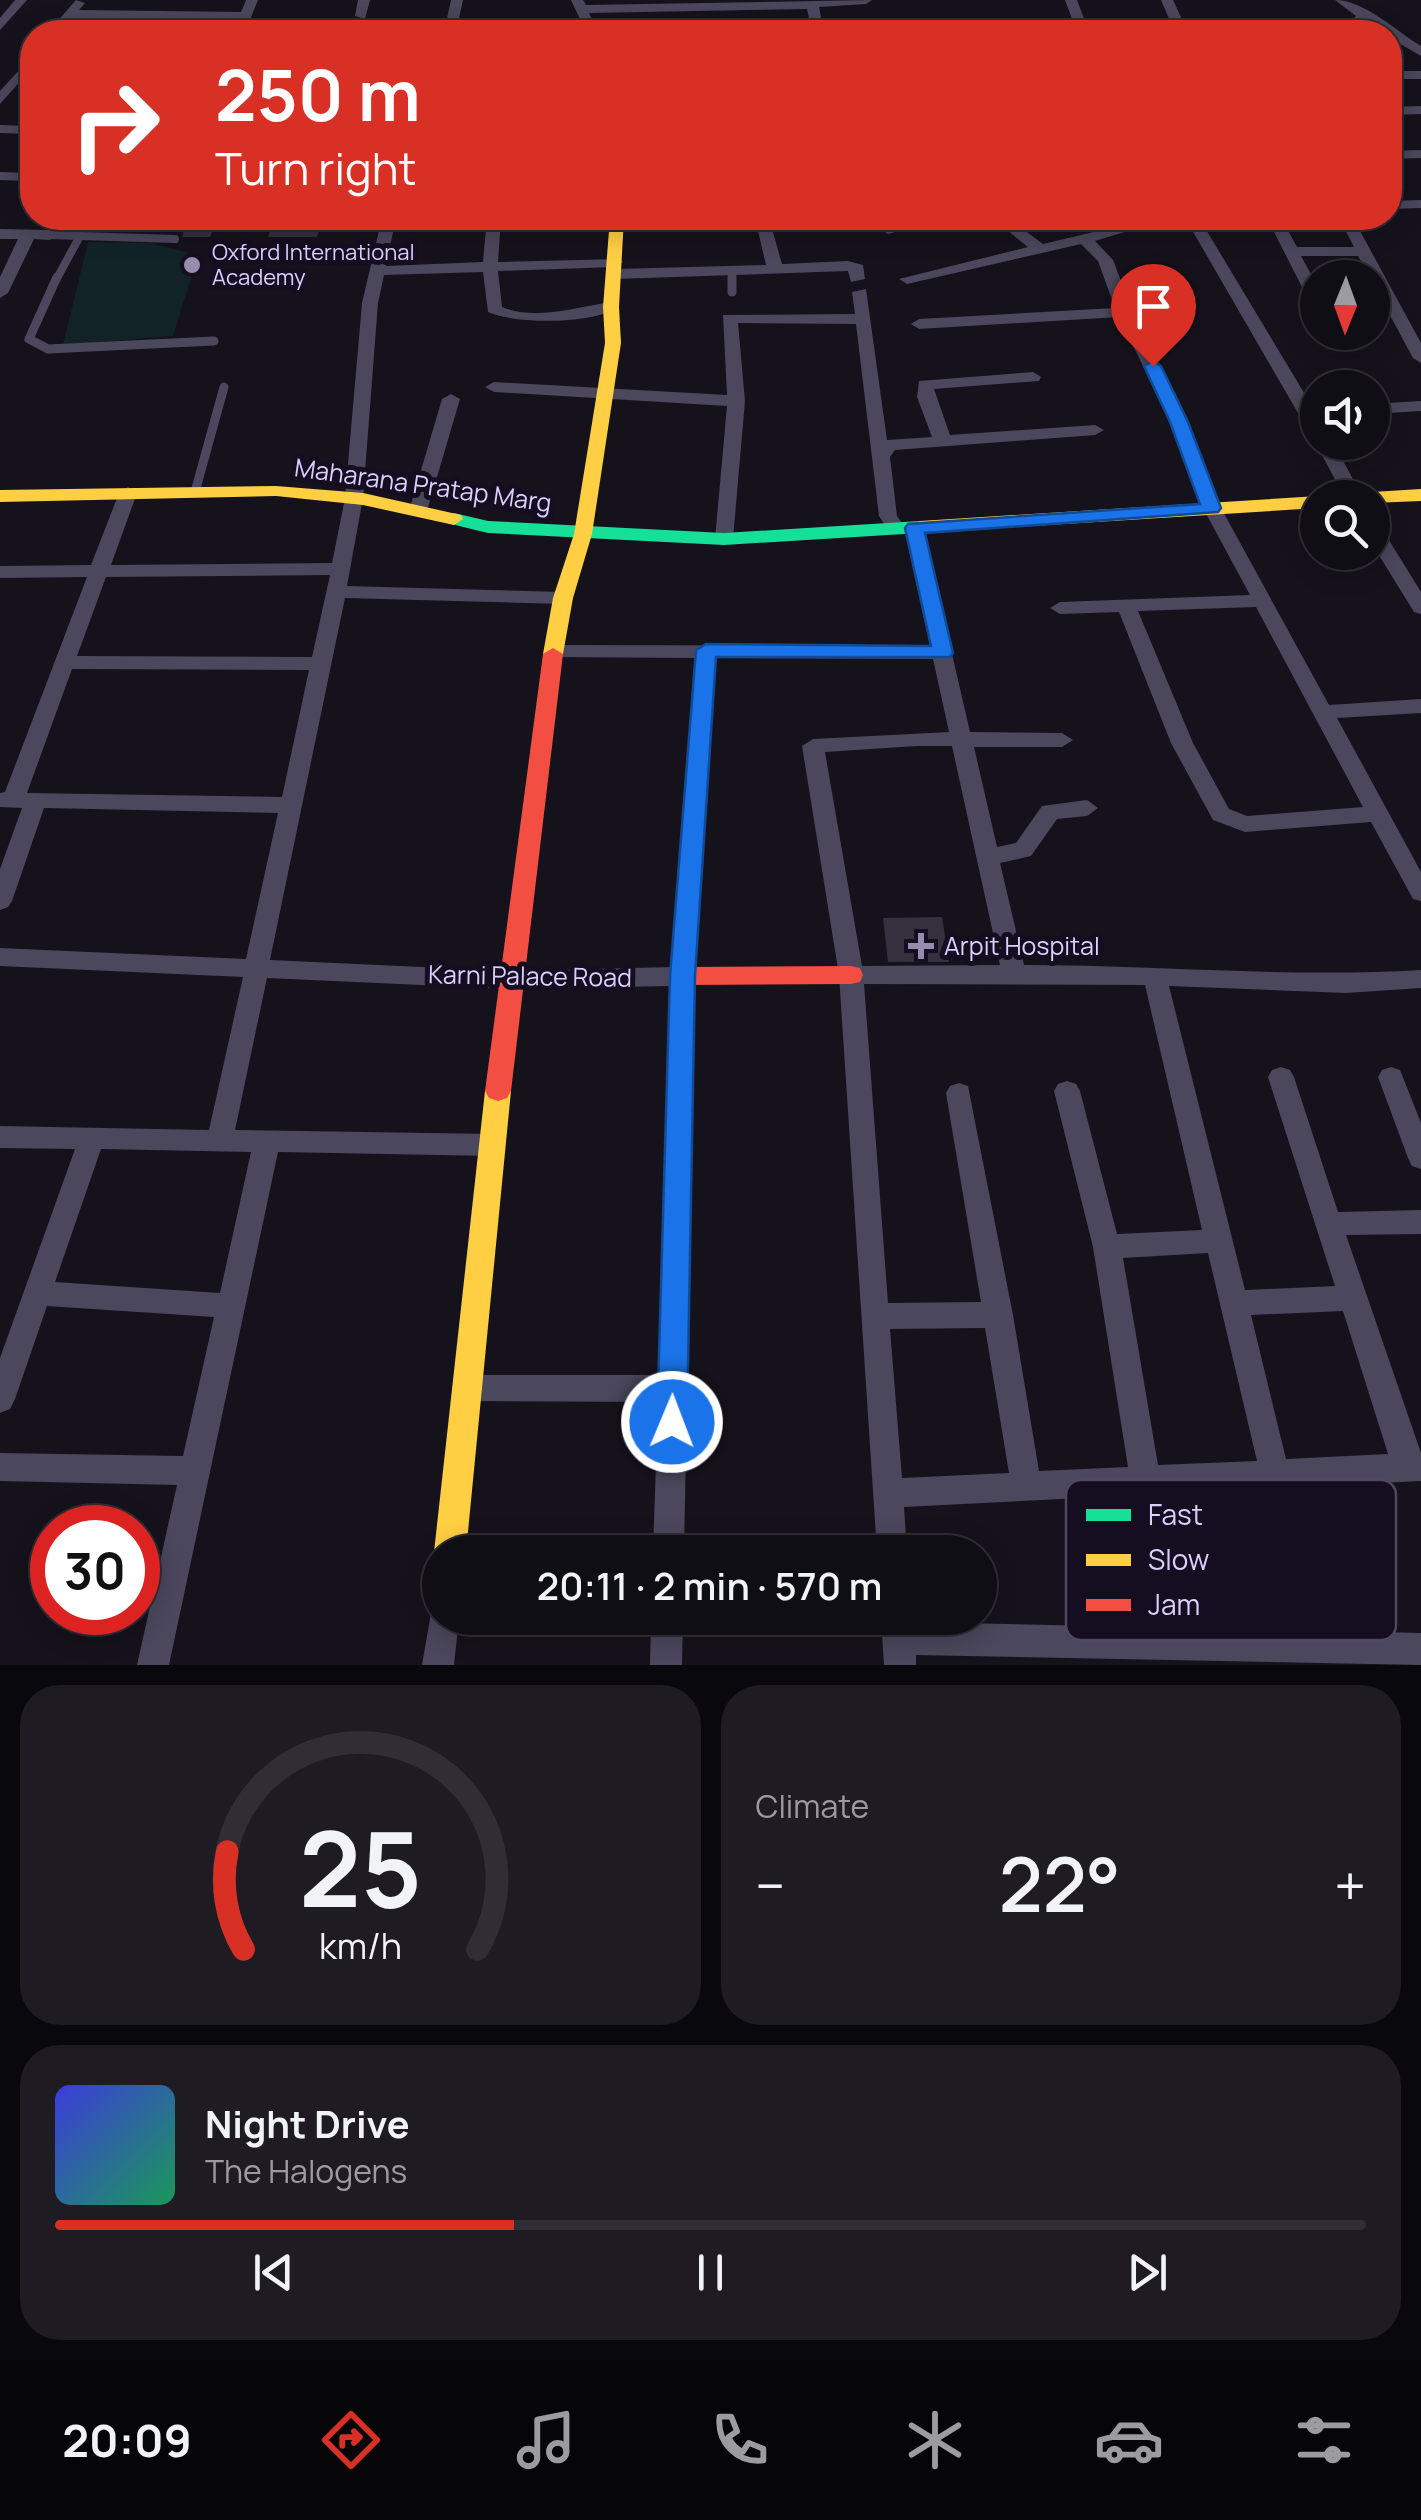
<!DOCTYPE html>
<html lang="en">
<head>
<meta charset="utf-8">
<style>
	:root { --surface:#100e15; --page:#1e1c22; --text:#f1f3f6; --muted:#9c9ca0; --line:#302e34; --accent:#d93025 }
	body { margin:0; font-family:Manrope,sans-serif; background:var(--page); color:var(--text); height:100vh; display:flex; flex-direction:column; font-size:38px; white-space:nowrap }
	* { box-sizing:border-box; margin:0 }
	p { font-size:32px; color:var(--muted) }
	.icon { flex:none; width:55px; height:55px; fill:none; stroke:currentColor; stroke-width:2; stroke-linecap:round; stroke-linejoin:round }
	.map { position:relative; height:1665px; overflow:hidden }
	.sheet { display:flex; flex-direction:column; gap:20px; padding:20px; background:#09080c; flex:1 }
	.sheet>* { flex:none }
	.hud { position:absolute; left:20px; top:20px; width:1382px; height:210px; border-radius:40px; box-shadow:0 5px 25px #0003,0 0 0 2px var(--line); background:#d93025; color:#fff; overflow:hidden }
	.needle { width:65px; rotate:181deg }
	.controls { position:absolute; left:1300px; top:260px; display:grid; gap:20px }
	.controls a { display:grid; place-items:center; width:90px; height:90px; border-radius:50%; background:var(--surface); box-shadow:0 5px 25px #0003,0 0 0 2px var(--line); font-size:50px }
	.speed { position:absolute; left:30px; top:1505px; display:flex; gap:20px; font-size:50px; font-weight:700; text-align:center }
	.speed>* { display:grid; place-content:center; width:130px; height:130px; border-radius:50%; background:var(--surface); box-shadow:0 5px 25px #0003,0 0 0 2px var(--line); line-height:1 }
	.speed .limit { border:15px solid #d22; background:#fff; color:#111 }
	.pin { position:absolute; display:grid; place-items:center; width:85px; height:85px; color:#fff; margin:-102px -42px; border-radius:50% 50% 50% 0; rotate:-45deg; box-shadow:0 0 10px #0007 }
	.pin .icon { rotate:45deg }
	.me { position:absolute; width:110px; margin:-55px; rotate:1deg; stroke-linejoin:round; filter:drop-shadow(0 0 8px #0008) }
	.turn { display:flex; align-items:center; gap:35px; height:210px; padding:0 30px; font-size:45px }
	.turn .icon { width:130px; height:130px; stroke-width:2.5 }
	.turn b { display:block; font-size:70px; line-height:85px }
	.big { font-size:75px; font-weight:600; line-height:1.1 }
	.sheet .card { flex:1; display:flex; flex-direction:column; justify-content:center; gap:15px; min-width:0; padding:0 35px; border-radius:40px; background:var(--page) }
	.sheet .dial { align-items:center; gap:0 }
	.dial svg { height:260px; overflow:visible; fill:none; stroke:var(--line); stroke-width:7; stroke-linecap:round; text-anchor:middle }
	.dial text { fill:var(--text); stroke:none }
	.song { display:flex; align-items:center; gap:30px }
	.cover { width:120px; height:120px; border-radius:15px; background:linear-gradient(135deg,hsl(240 70% 55%),hsl(150 70% 35%)) }
	.played { height:10px; border-radius:5px; background:linear-gradient(90deg,var(--accent) 35%,var(--line) 35%) }
	.keys { display:flex; justify-content:space-around; direction:ltr }
	.heat { display:flex; justify-content:space-between; align-items:center; font-size:55px; direction:ltr }
	.sheet .tiles { flex:1; display:grid; gap:20px; grid-template-columns:1fr 1fr }
	.card:last-child { grid-column:span 2 }
	.trip { position:absolute; left:422px; top:1535px; width:575px; height:100px; border-radius:50px; background:var(--surface); box-shadow:0 5px 25px #0003,0 0 0 2px var(--line); font-weight:600; line-height:100px; text-align:center }
	.tabs { display:flex; height:160px; justify-content:space-around; align-items:center; background:#060608; color:var(--muted) }
	.tabs .icon { width:70px; height:70px }
	.tabs .selected { color:var(--accent) }
	.tabs b { font-size:45px; color:var(--text) }
	.map>svg:first-child { display:block }
</style>
</head>
<body>
<div class="map">
<svg width="1421" height="1665" viewBox="0 0 1421 1665">
	<rect width="100%" height="100%" fill="#15121c"/>
	<path fill="#122328" d="M 88,242 L 150,243 L 198,255 L 173,336 L 63,345 Z"/>
	<g fill="#352f3e">
		<path d="M 188,218 L 218,218 L 210,237 L 182,237 Z"/>
		<path d="M 275,218 L 323,218 L 317,237 L 268,237 Z"/>
		<path d="M 942,917 L 949,962 L 888,962 L 883,918 Z"/>
	</g>
	<g fill="none" stroke-linecap="round" stroke-linejoin="round">
		<g stroke="#4b475c" stroke-width="8">
			<path d="M 50,235 L 175,239"/>
			<path d="M 732,271 L 732,280"/>
			<path d="M 56,280 L 80,236"/>
		</g>
		<g stroke="#4b475c" stroke-width="9">
			<path d="M 57,277 L 29,339 L 48,349 L 214,341"/>
			<path d="M 732,277 L 732,292"/>
			<path d="M 195,492 L 224,387"/>
		</g>
		<g fill="#4b475c" fill-rule="evenodd">
			<path d="M 15,0 L 27,0 L 0,30 L 0,18 Z"/>
			<path d="M 76,0 L 85,3 L 79,10 L 241,12 L 246,0 L 258,0 L 245,32 L 233,32 L 238,20 L 73,18 L 60,32 L 48,32 Z"/>
			<path d="M 358,0 L 370,0 L 365,19 L 355,16 Z"/>
			<path d="M 451,0 L 463,0 L 457,27 L 529,27 L 535,31 L 444,32 Z"/>
			<path d="M 571,0 L 583,0 L 586,5 L 872,0 L 866,4 L 819,7 L 824,32 L 812,32 L 807,9 L 589,13 L 598,32 L 586,32 Z"/>
			<path d="M 1065,0 L 1077,0 L 1089,32 L 1077,32 Z"/>
			<path d="M 1161,0 L 1173,0 L 1186,28 L 1314,28 L 1320,32 L 1130,32 L 1136,28 L 1173,28 Z"/>
			<path d="M 1335,0 C 1364,0 1396,31 1421,46 L 1421,56 L 1390,38 L 1390,32 L 1381,32 L 1365,22 L 1352,32 L 1339,32 L 1356,16 Z"/>
			<path d="M 32,56 L 32,68 L 0,104 L 0,91 Z"/>
			<rect x="1390" y="71" width="31" height="8"/>
			<path d="M 1421,106 L 1421,114 L 1390,115 L 1390,107 Z"/>
			<path d="M 0,125 L 32,126 L 32,134 L 0,133 Z"/>
			<path d="M 1421,150 L 1421,158 L 1390,159 L 1390,151 Z"/>
			<path d="M 0,172 L 32,173 L 32,181 L 0,180 Z"/>
			<path d="M 1421,200 L 1421,208 L 1390,209 L 1390,201 Z"/>
			<path d="M 382,218 L 396,218 L 386,266 L 483,262 L 487,218 L 501,218 L 498,262 L 620,259 L 623,262 L 615,267 L 498,271 L 502,307 C 535,321 577,307 611,302 L 619,307 C 594,324 517,325 488,312 L 483,272 L 384,275 L 378,303 L 363,498 L 347,586 L 563,592 L 573,598 L 563,604 L 345,598 L 270,960 L 509,971 L 672,967 L 695,658 L 553,657 L 543,651 L 553,645 L 930,646 L 905,531 L 890,533 L 879,516 L 856,324 L 738,323 L 745,401 L 733,539 L 724,545 L 715,539 L 727,406 L 494,392 L 485,387 L 494,382 L 727,395 L 723,315 L 855,314 L 852,292 L 866,289 L 887,440 L 932,437 L 917,397 L 919,381 L 1033,372 L 1041,377 L 1039,381 L 934,389 L 950,435 L 1095,425 L 1104,430 L 1095,435 L 895,450 L 890,457 L 897,516 L 905,527 L 914,522 L 923,528 L 970,732 L 1062,733 L 1073,740 L 1062,747 L 974,747 L 997,847 L 1016,843 L 1042,806 L 1087,800 L 1098,808 L 1087,816 L 1057,819 L 1031,856 L 1000,863 L 1024,965 C 1156,965 1289,978 1421,970 L 1421,988 L 1346,993 L 1169,986 L 1245,1290 L 1335,1286 L 1268,1077 L 1272,1070 L 1281,1067 L 1290,1070 L 1294,1077 L 1338,1212 L 1421,1210 L 1421,1234 L 1346,1235 L 1421,1453 L 1421,1481 L 904,1507 L 907,1552 L 877,1552 L 839,975 L 802,746 L 813,739 L 949,732 L 933,659 L 716,658 L 695,976 L 684,1552 L 653,1552 L 658,1402 L 467,1401 L 457,1398 L 452,1388 L 457,1378 L 467,1375 L 659,1375 L 671,986 L 509,989 L 267,978 L 235,1130 L 492,1134 L 501,1137 L 505,1145 L 501,1153 L 492,1156 L 278,1152 L 169,1665 L 137,1665 L 177,1485 L 0,1481 L 0,1453 L 183,1456 L 214,1317 L 47,1306 L 15,1399 L 10,1409 L 0,1413 L 0,1358 L 75,1149 L 0,1148 L 0,1126 L 209,1130 L 243,977 L 0,966 L 0,948 L 246,959 L 278,813 L 44,808 L 12,901 L 8,907 L 0,910 L 0,869 L 22,808 L 0,807 L 0,793 L 5,792 L 87,577 L 0,578 L 0,566 L 91,565 L 119,493 L 128,487 L 137,493 L 111,565 L 332,563 L 345,498 L 362,303 ZM 330,575 L 312,657 L 77,656 L 106,577 ZM 72,669 L 309,670 L 282,797 L 27,793 ZM 917,746 L 952,746 L 1000,965 L 862,966 L 825,752 ZM 864,984 L 1145,985 L 1202,1230 L 1117,1234 L 1080,1091 L 1076,1084 L 1067,1081 L 1058,1084 L 1054,1091 L 1093,1247 L 1128,1467 L 1039,1471 L 1013,1315 L 968,1086 L 959,1083 L 950,1086 L 946,1093 L 981,1302 L 888,1303 ZM 101,1149 L 251,1152 L 220,1293 L 55,1282 ZM 1208,1253 L 1257,1461 L 1158,1465 L 1123,1258 ZM 1343,1311 L 1388,1454 L 1286,1459 L 1251,1315 ZM 985,1328 L 1009,1473 L 902,1478 L 890,1329 Z"/>
			<path d="M 755,218 L 769,218 L 782,264 L 848,261 L 863,265 L 865,279 L 851,282 L 848,271 L 615,279 L 607,274 L 615,269 L 766,265 Z"/>
			<path d="M 918,218 L 943,218 L 888,234 L 880,229 Z"/>
			<path d="M 992,218 L 1008,218 L 1043,244 L 1123,225 L 1131,230 L 1095,241 L 1113,260 L 1133,312 L 1188,421 L 1221,508 L 1329,705 L 1421,699 L 1421,713 L 1337,718 L 1421,872 L 1421,901 L 1413,899 L 1371,822 L 1245,832 L 1213,820 L 1171,743 L 1119,612 L 1060,614 L 1050,608 L 1060,602 L 1250,595 L 1203,508 L 1170,421 L 1119,317 L 919,329 L 911,324 L 919,319 L 1115,308 L 1098,261 L 1081,244 L 907,284 L 899,279 L 1028,247 ZM 1256,607 L 1363,807 L 1247,816 L 1229,809 L 1193,743 L 1138,611 Z"/>
			<path d="M 1185,218 L 1199,218 L 1318,416 L 1318,437 L 1309,432 Z"/>
			<path d="M 1267,218 L 1281,218 L 1297,247 L 1354,247 L 1339,218 L 1353,218 L 1421,343 L 1421,363 L 1413,358 L 1358,256 L 1301,256 L 1318,287 L 1318,304 L 1310,303 Z"/>
			<path d="M 0,229 L 50,230 L 58,235 L 50,240 L 34,239 L 8,293 L 0,298 L 0,277 L 18,239 L 0,239 Z"/>
			<path d="M 451,394 L 460,399 L 427,511 L 418,517 L 411,515 L 409,511 L 442,399 Z"/>
			<path d="M 1421,401 L 1421,411 L 1372,414 L 1372,404 Z"/>
			<path d="M 1318,439 L 1318,442 L 1333,442 L 1363,498 L 1345,498 L 1315,442 Z"/>
			<path d="M 1372,522 L 1379,524 L 1421,592 L 1421,614 L 1414,612 L 1372,544 Z"/>
			<path d="M 1391,1067 L 1400,1070 L 1421,1123 L 1421,1169 L 1412,1166 L 1408,1158 L 1378,1077 L 1382,1070 Z"/>
			<path d="M 440,1603 L 440,1618 L 459,1618 L 454,1665 L 422,1665 L 432,1607 Z"/>
			<path d="M 651,1618 L 683,1618 L 682,1665 L 650,1665 Z"/>
			<path d="M 881,1618 L 913,1618 L 913,1622 L 1421,1633 L 1421,1665 L 916,1655 L 916,1665 L 884,1665 Z"/>
		</g>
		<path fill="#16e098" fill-rule="evenodd" d="M 454,513 L 488,521 L 724,533 L 920,521 L 929,527 L 920,533 L 724,545 L 488,533 L 447,523 L 447,515 Z"/>
		<g fill="#ffcf43" fill-rule="evenodd">
			<path d="M 610,218 L 624,218 L 619,307 L 621,343 L 592,534 L 573,598 L 563,654 L 553,660 L 543,654 L 553,598 L 574,534 L 605,343 L 603,307 Z"/>
			<path d="M 276,486 L 363,493 L 461,515 L 463,519 L 454,525 L 363,505 L 276,496 L 0,502 L 0,490 Z"/>
			<path d="M 1421,489 L 1421,501 L 1372,503 L 1372,498 L 1363,498 L 1372,492 Z"/>
			<path d="M 1318,496 L 1322,498 L 1318,498 L 1318,508 L 920,533 L 911,527 L 920,521 Z"/>
			<path d="M 498,1081 L 507,1084 L 511,1091 L 466,1552 L 440,1552 L 440,1563 L 434,1552 L 485,1091 L 489,1084 Z"/>
		</g>
		<g fill="#f24e42" fill-rule="evenodd">
			<path d="M 553,648 L 563,654 L 511,1091 L 507,1098 L 498,1101 L 489,1098 L 485,1091 L 543,654 Z"/>
			<path d="M 851,966 L 860,968 L 863,975 L 860,982 L 851,984 L 683,985 L 674,983 L 671,976 L 674,969 L 683,967 Z"/>
		</g>
	</g>
	<path fill="#1a73e8" stroke="#114b97" stroke-width="2.5" d="M 1153,361 L 1161,366 L 1188,422 L 1221,508 L 1218,512 L 925,533 L 953,653 L 950,657 L 716,657 L 695,976 L 687,1422 L 683,1432 L 672,1436 L 661,1432 L 657,1422 L 670,976 L 696,650 L 706,644 L 931,646 L 905,528 L 908,524 L 1200,504 L 1170,422 L 1144,366 Z"/>
	<g fill="#978cae" stroke="#140e20" stroke-width="4">
		<circle cx="192" cy="265" r="10"/>
		<path d="M916 931h10v10h10v10h-10v10h-10v-10h-10v-10h10z"/>
	</g>
	<g text-anchor="middle" stroke-width="10" stroke-linejoin="round" paint-order="stroke">
		<g font-size="22" fill="#ddcefd" stroke="#140e20" text-anchor="start">
			<text x="212" y="260">Oxford International<tspan x="212" dy="25">Academy</tspan></text>
		</g>
		<g font-size="25" fill="#ddcefd" stroke="#140e20">
			<text transform="translate(423 485) rotate(8)" y="9">Maharana Pratap Marg</text>
			<text transform="translate(530 976) rotate(1)" y="9">Karni Palace Road</text>
		</g>
		<g font-size="25" fill="#ddcefd" stroke="#140e20" text-anchor="start">
			<text x="944" y="955">Arpit Hospital</text>
		</g>
	</g>
	<rect x="1066" y="1480" width="330" height="160" rx="15" fill="#140e20" stroke="#504862" stroke-width="2.5"/>
	<rect x="1086" y="1509" width="45" height="12" fill="#16e098"/>
	<rect x="1086" y="1554" width="45" height="12" fill="#ffcf43"/>
	<rect x="1086" y="1599" width="45" height="12" fill="#f24e42"/>
	<g font-size="28" fill="#ddcefd">
		<text x="1148" y="1525">Fast</text>
		<text x="1148" y="1570">Slow</text>
		<text x="1148" y="1615">Jam</text>
	</g>
</svg>
<div class="controls">
<a><svg class="needle" viewBox="-14 -14 28 28"><path d="M0-13l5 13h-10z" fill="#e53935"/><path d="M0 13l5-13h-10z" fill="#9c9ca0"/></svg></a>
<a><svg class="icon" aria-label="sound" viewBox="0 0 24 24"><path d="M4 9h4l5-4v14l-5-4H4zM17 9q2 3 0 6"/></svg></a>
<a><svg class="icon" aria-label="search" viewBox="0 0 24 24"><circle cx="10" cy="10" r="6"/><path d="M15 15l6 6"/></svg></a>
</div>
<div class="speed"><div class="limit">30</div></div>
<div class="pin" style="left:1153px;top:366px;background:#d93025"><svg class="icon" aria-label="arrive" viewBox="0 0 24 24"><path d="M6 21V4h12l-3 4 3 4H6"/></svg></div>
<svg class="me" style="left:672px;top:1422px" viewBox="-20 -20 40 40"><circle r="17" fill="#1a73e8" stroke="#fff" stroke-width="3"/><path d="M0-11L8 9 0 5-8 9z" fill="#fff"/></svg>
<div class="trip">20:11 · 2 min · 570 m</div>
<div class="hud">
<div class="turn"><svg class="icon" aria-label="right" viewBox="0 0 24 24"><path d="M7 20v-9h11M14 6l5 5-5 5"/></svg><div><b>250 m</b>Turn right</div></div>
</div>
</div>
<section class="sheet">
<div class="tiles">
<div class="card dial"><svg viewBox="0 0 100 80">
<path d="M14 69A42 42 0 1 1 86 69"/>
<path d="M14 69A42 42 0 0 1 9 39" stroke="#d93025"/>
<text x="50" y="56" font-size="32" font-weight="700">25</text>
<text x="50" y="72" font-size="11">km/h</text>
</svg></div>
<div class="card"><p>Climate</p>
<div class="heat"><a>−</a><b class="big">22°</b><a>+</a></div>
</div>
<div class="card">
<div class="song"><i class="cover"></i><div><b>Night Drive</b><p>The Halogens</p></div></div>
<div class="played"></div>
<div class="keys"><svg class="icon" aria-label="previous" viewBox="0 0 24 24"><path d="M18 5L8 12l10 7zM5 5v14"/></svg><svg class="icon" aria-label="pause" viewBox="0 0 24 24"><path d="M8 5v14M16 5v14"/></svg><svg class="icon" aria-label="next" viewBox="0 0 24 24"><path d="M6 5l10 7-10 7zM19 5v14"/></svg></div>
</div>
</div>
</section>
<nav class="tabs">
<b>20:09</b>
<svg class="icon selected" aria-label="directions" viewBox="0 0 24 24"><path d="M12 3l9 9-9 9-9-9zM9 14v-3h6M13 9l2 2-2 2"/></svg>
<svg class="icon" aria-label="music" viewBox="0 0 24 24"><path d="M9 18V5l10-2v13"/><circle cx="6" cy="18" r="3"/><circle cx="16" cy="16" r="3"/></svg>
<svg class="icon" aria-label="phone" viewBox="0 0 24 24"><path d="M5 4h4l2 5-3 2q2 4 5 5l2-3 5 2v4C11 20 4 13 5 4z"/></svg>
<svg class="icon" aria-label="climate" viewBox="0 0 24 24"><path d="M12 3v18M4 7l16 10M4 17L20 7"/></svg>
<svg class="icon" aria-label="car" viewBox="0 0 24 24"><path d="M5 17H2v-5l4-1 3-4h7l3 4 3 1v5h-3M9 17h6M6 11h13"/><circle cx="7" cy="17" r="2"/><circle cx="17" cy="17" r="2"/></svg>
<svg class="icon" aria-label="filters" viewBox="0 0 24 24"><path d="M4 7h16M4 17h16"/><circle cx="9" cy="7" r="2"/><circle cx="15" cy="17" r="2"/></svg>
</nav>
</body>
</html>
